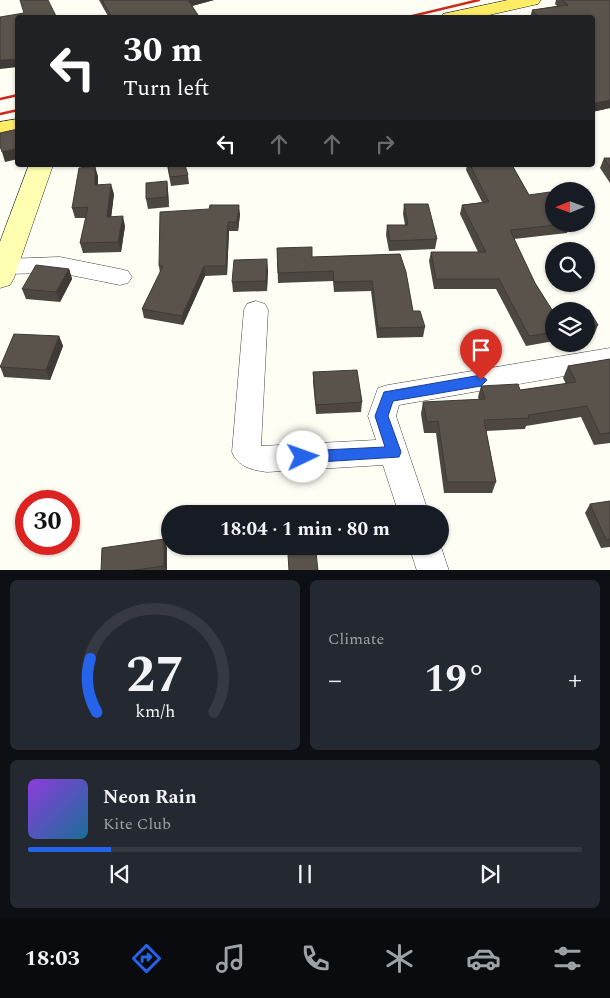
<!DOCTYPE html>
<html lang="en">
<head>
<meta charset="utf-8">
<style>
	:root { --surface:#171b24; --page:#242831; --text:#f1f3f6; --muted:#9ea1a6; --line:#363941; --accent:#2563eb }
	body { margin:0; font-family:Spectral,serif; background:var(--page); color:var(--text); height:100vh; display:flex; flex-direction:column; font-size:19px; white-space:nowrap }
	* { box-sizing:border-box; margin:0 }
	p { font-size:16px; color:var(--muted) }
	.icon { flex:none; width:28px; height:28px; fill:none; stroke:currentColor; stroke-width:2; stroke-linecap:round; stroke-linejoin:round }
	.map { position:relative; height:570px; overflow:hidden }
	.details { display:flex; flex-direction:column; gap:10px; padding:10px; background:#0d0f14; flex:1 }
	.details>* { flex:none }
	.banner { position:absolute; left:15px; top:15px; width:580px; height:152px; border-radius:5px; box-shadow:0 1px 4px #0004; background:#202124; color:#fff; overflow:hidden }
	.needle { width:32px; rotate:269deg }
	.buttons { position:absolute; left:545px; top:182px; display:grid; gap:10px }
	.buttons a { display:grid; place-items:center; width:50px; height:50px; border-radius:50%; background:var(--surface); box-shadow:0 1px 4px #0004; font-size:25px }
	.speed { position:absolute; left:15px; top:490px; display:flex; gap:10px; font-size:25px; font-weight:700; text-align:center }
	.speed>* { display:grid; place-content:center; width:65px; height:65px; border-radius:50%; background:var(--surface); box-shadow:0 1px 4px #0004; line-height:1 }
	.speed .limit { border:8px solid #d22; background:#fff; color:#111 }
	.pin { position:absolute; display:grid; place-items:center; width:42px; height:42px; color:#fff; margin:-51px -21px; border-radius:50% 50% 50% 0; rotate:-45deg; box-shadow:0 0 5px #0007 }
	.pin .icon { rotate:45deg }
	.me { position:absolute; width:55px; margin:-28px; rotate:87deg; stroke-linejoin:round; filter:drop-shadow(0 0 4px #0008) }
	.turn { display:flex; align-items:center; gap:18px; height:105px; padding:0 25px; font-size:22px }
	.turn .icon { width:65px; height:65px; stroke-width:2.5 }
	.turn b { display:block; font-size:35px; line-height:42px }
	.lanes { display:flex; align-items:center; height:48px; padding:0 25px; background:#0003; justify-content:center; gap:25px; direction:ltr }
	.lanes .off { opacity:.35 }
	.big { font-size:38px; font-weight:700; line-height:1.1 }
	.details .tile { flex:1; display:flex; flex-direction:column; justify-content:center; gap:8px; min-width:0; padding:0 18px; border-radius:8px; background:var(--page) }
	.details .dial { align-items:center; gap:0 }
	.dial svg { height:130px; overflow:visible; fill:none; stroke:var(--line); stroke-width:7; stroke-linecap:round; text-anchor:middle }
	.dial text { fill:var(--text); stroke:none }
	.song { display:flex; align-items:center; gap:15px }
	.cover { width:60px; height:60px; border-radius:8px; background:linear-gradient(135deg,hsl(270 70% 55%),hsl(200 70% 35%)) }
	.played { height:5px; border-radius:2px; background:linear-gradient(90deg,var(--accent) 15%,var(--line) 15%) }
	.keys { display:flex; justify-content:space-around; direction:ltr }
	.heat { display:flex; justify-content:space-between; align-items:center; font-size:28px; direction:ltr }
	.details .tiles { flex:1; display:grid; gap:10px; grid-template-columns:1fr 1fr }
	.tile:last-child { grid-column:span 2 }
	.trip { position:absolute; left:161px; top:505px; width:288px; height:50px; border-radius:25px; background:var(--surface); box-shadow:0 1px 4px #0004; font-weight:700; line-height:50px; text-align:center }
	.dock { display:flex; height:80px; justify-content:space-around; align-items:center; background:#090b0e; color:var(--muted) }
	.dock .icon { width:35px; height:35px }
	.dock .active { color:var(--accent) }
	.dock b { font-size:22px; color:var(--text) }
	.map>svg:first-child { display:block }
</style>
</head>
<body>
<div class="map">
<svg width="610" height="571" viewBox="0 0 610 571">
	<rect width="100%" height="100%" fill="#fffef5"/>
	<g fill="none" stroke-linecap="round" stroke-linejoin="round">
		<g stroke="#444" stroke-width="1">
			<g id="street">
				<path d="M 60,257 L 120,269 L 128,271 L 132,277 L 128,283 L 120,285 L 60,273 L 0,274 L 0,260 L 5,259 Z"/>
				<path d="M 256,301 L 265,304 L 268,310 L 261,446 L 376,440 L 368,416 L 378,388 L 388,385 L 610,348 L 610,368 L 399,405 L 396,416 L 429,514 L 399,514 L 383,465 L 267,472 C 252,470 238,467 232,452 L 244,310 L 247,304 Z"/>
				<path d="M 440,544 L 449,571 L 417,571 L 409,546 L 440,546 Z"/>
			</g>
		</g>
		<g stroke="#333" stroke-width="1">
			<path id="secondary" d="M 29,165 L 53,165 L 14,278 L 10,285 L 0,288 L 0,242 Z"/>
		</g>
		<g stroke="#222" stroke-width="1">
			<g id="primary">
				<path d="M 508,0 L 541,0 L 538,4 L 476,18 L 440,18 L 443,14 Z"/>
				<path d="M 18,119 L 18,132 L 0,136 L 0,122 Z"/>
			</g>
		</g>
		<use href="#street" fill="#fff" fill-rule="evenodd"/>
		<use href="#secondary" fill="#feffb0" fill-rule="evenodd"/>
		<use href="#primary" fill="#ffec65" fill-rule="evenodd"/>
		<g stroke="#ca2b1f" stroke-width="2.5">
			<path d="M 404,18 L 479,0"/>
			<path d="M 0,99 L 18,95"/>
			<path d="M 0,114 L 18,110"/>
		</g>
	</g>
	<g fill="#4d4741">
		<path d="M 99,0 L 214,0 L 192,6 L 200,18 L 109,18 Z"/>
		<path d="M 556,0 L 610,0 L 610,108 L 592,112 L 592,18 L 530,18 L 532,10 L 557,6 L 555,4 Z"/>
		<path d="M 604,158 L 610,158 L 610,183 L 600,168 Z"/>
		<path d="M 167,165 L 188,175 L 189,184 L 171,186 Z"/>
		<path d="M 467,165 L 512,165 L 529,195 L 566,224 L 570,224 L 567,233 L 514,239 L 535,283 L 554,313 L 554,341 L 526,346 L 496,289 L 434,289 L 429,261 L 431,252 L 478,252 L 460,214 L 462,205 L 482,202 L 466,170 Z"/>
		<path d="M 98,176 L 98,185 L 114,194 L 111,217 L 125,226 L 121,252 L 83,253 L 80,243 L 86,218 L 75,218 L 72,208 Z"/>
		<path d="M 167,181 L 168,191 L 169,207 L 148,209 L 146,199 Z"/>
		<path d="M 404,204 L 437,239 L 435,249 L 389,251 L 386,235 L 387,225 L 405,225 L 403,214 Z"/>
		<path d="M 240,214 L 238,231 L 229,231 L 227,275 L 205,276 L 183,325 L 144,318 L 142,309 L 160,273 L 159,266 Z"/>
		<path d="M 277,248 L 312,257 L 400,254 L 413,311 L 425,327 L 423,337 L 377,338 L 371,291 L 334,292 L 333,281 L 278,283 Z"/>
		<path d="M 69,269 L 72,279 L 60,302 L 26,299 L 22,289 Z"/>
		<path d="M 268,269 L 267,291 L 233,292 L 232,282 Z"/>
		<path d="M 586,311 L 598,325 L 594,335 L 586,336 Z"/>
		<path d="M 59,336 L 63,346 L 50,380 L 4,377 L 0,366 Z"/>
		<path d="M 610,359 L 610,443 L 594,445 L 581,417 L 526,426 L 525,429 L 486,431 L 496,482 L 492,493 L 444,493 L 436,433 L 424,433 L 421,414 L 423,402 L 479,400 L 478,397 L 481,386 L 520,390 L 566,384 L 563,378 L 568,366 Z"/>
		<path d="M 313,372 L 362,402 L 361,412 L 316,414 L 313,382 Z"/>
		<path d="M 610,501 L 610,547 L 601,548 L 585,513 L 590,504 Z"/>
		<path d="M 164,539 L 167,548 L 167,571 L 101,571 Z"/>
	</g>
	<g fill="#3f3a35">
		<path d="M 187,0 L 214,0 L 188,7 Z"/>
		<path d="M 18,59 L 18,67 L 0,69 L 0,60 Z"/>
		<path d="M 610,100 L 610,108 L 592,112 L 592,104 Z"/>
		<path d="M 18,148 L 18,159 L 5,162 L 2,152 Z"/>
		<path d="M 95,166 L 98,176 L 98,195 L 95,185 Z"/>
		<path d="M 167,181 L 168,191 L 169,207 L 167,197 Z"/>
		<path d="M 111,184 L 114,194 L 110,227 L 107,217 Z"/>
		<path d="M 239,205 L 240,214 L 238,231 L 237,222 Z"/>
		<path d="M 123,216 L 125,226 L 121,252 L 118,242 Z"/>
		<path d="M 228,222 L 229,231 L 227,275 L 226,266 Z"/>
		<path d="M 267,259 L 268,269 L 267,291 L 266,281 Z"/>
		<path d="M 204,266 L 205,276 L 183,325 L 182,316 Z"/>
		<path d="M 69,269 L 72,279 L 60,302 L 56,292 Z"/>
		<path d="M 59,336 L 63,346 L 50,380 L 46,370 Z"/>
		<path d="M 164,539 L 167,548 L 167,571 L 166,571 L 164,566 Z"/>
	</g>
	<g fill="#5a534c" stroke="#3f3a35">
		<path d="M 20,0 L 48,0 L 57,18 L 18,18 L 18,59 L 0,60 L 0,17 L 24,13 Z"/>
		<path d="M 102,0 L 188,0 L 200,18 L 112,18 Z"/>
		<path d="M 562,0 L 610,0 L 610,100 L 592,104 L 592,18 L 540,18 L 532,10 L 568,5 Z"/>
		<path d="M 18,129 L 18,148 L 2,152 L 0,146 L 0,133 Z"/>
		<path d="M 604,158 L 610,158 L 610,168 Z"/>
		<path d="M 168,165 L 185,165 L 188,175 L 170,177 Z"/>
		<path d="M 470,165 L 512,165 L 529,195 L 550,192 L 554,197 L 554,224 L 566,224 L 510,230 L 535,283 L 554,313 L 554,332 L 529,336 L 499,279 L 436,279 L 431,252 L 486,252 L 462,205 L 489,202 Z"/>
		<path d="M 95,166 L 95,185 L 111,184 L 107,217 L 123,216 L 118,242 L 80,243 L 88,207 L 72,208 L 79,168 Z"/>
		<path d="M 167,181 L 167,197 L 146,199 L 146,183 Z"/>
		<path d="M 404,204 L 428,204 L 437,239 L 390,241 L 387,225 L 408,225 Z"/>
		<path d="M 210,205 L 239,205 L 237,222 L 228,222 L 226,266 L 204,266 L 182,316 L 142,309 L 163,266 L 159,266 L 160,212 L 209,209 Z"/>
		<path d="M 312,247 L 312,257 L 400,254 L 406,272 L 413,311 L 420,311 L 425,327 L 378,328 L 372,281 L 334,282 L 333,271 L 278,273 L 277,248 Z"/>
		<path d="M 267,259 L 266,281 L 232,282 L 234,260 Z"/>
		<path d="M 36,265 L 69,269 L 56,292 L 22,289 Z"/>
		<path d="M 589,310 L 598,325 L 586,327 L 586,311 L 575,311 Z"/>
		<path d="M 14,334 L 59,336 L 46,370 L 0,367 Z"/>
		<path d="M 610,359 L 610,433 L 600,434 L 587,406 L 528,415 L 529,418 L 484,420 L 496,482 L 447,482 L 438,421 L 427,422 L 423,402 L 485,399 L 481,386 L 518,384 L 520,390 L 576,382 L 568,366 Z"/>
		<path d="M 357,370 L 362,402 L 316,405 L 313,372 Z"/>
		<path d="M 610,501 L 610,539 L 606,540 L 590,504 Z"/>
		<path d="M 164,539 L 164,566 L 128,571 L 101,571 L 102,548 Z"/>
		<path d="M 316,552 L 318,571 L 289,571 L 288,554 Z"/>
	</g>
	<path fill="#2563eb" stroke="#184099" d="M 481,375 L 487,380 L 481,386 L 393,401 L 388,416 L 401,452 L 399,457 L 303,463 L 298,461 L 296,457 L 298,453 L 303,451 L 385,447 L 375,416 L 384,392 Z"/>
</svg>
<div class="buttons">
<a><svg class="needle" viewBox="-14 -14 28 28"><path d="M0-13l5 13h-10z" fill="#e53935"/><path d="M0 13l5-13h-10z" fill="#9ea1a6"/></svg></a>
<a><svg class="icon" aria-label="search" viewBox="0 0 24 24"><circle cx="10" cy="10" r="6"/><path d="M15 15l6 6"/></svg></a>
<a><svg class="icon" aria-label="layers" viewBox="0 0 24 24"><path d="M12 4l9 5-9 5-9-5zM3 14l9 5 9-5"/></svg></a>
</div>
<div class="speed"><div class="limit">30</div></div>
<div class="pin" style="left:481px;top:380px;background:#d93025"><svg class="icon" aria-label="arrive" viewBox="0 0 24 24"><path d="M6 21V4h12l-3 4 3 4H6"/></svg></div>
<svg class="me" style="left:303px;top:457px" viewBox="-20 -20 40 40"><circle r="19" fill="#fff"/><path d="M0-13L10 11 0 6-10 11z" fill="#2563eb"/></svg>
<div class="trip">18:04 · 1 min · 80 m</div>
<div class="banner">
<div class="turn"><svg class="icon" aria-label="left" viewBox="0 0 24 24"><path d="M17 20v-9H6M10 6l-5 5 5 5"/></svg><div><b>30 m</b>Turn left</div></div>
<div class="lanes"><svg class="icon" aria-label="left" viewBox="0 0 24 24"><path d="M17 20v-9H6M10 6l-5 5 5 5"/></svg><svg class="icon off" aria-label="ahead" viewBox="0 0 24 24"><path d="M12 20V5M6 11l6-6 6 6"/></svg><svg class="icon off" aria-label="ahead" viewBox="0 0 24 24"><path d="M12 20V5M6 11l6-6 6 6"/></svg><svg class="icon off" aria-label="right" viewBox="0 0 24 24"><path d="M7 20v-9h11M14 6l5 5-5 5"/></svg></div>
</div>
</div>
<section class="details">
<div class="tiles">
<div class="tile dial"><svg viewBox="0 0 100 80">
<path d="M14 69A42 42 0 1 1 86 69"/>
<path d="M14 69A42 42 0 0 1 10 36" stroke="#2563eb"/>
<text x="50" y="56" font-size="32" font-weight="700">27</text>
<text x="50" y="72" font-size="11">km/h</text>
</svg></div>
<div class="tile"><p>Climate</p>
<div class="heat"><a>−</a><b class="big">19°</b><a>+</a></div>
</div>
<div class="tile">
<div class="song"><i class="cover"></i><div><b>Neon Rain</b><p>Kite Club</p></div></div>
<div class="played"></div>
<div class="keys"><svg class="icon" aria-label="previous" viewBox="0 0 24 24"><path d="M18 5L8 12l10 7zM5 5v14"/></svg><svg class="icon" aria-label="pause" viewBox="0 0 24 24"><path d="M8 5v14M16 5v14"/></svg><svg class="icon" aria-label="next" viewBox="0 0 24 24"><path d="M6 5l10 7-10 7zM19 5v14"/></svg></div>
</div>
</div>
</section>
<nav class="dock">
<b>18:03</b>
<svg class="icon active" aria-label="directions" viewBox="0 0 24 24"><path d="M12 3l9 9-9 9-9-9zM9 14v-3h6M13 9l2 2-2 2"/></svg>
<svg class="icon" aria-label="music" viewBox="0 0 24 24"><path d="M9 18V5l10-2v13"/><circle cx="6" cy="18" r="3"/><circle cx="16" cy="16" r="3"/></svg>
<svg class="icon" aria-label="phone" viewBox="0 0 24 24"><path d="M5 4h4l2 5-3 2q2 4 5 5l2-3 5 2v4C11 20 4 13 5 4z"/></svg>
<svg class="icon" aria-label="climate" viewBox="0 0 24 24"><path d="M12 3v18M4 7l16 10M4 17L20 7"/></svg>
<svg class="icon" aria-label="car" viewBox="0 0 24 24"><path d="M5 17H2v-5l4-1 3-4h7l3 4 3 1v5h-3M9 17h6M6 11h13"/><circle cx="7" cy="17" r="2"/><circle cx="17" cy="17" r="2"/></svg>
<svg class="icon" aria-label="filters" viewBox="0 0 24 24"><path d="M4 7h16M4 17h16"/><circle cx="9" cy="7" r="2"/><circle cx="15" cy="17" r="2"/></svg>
</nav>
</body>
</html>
